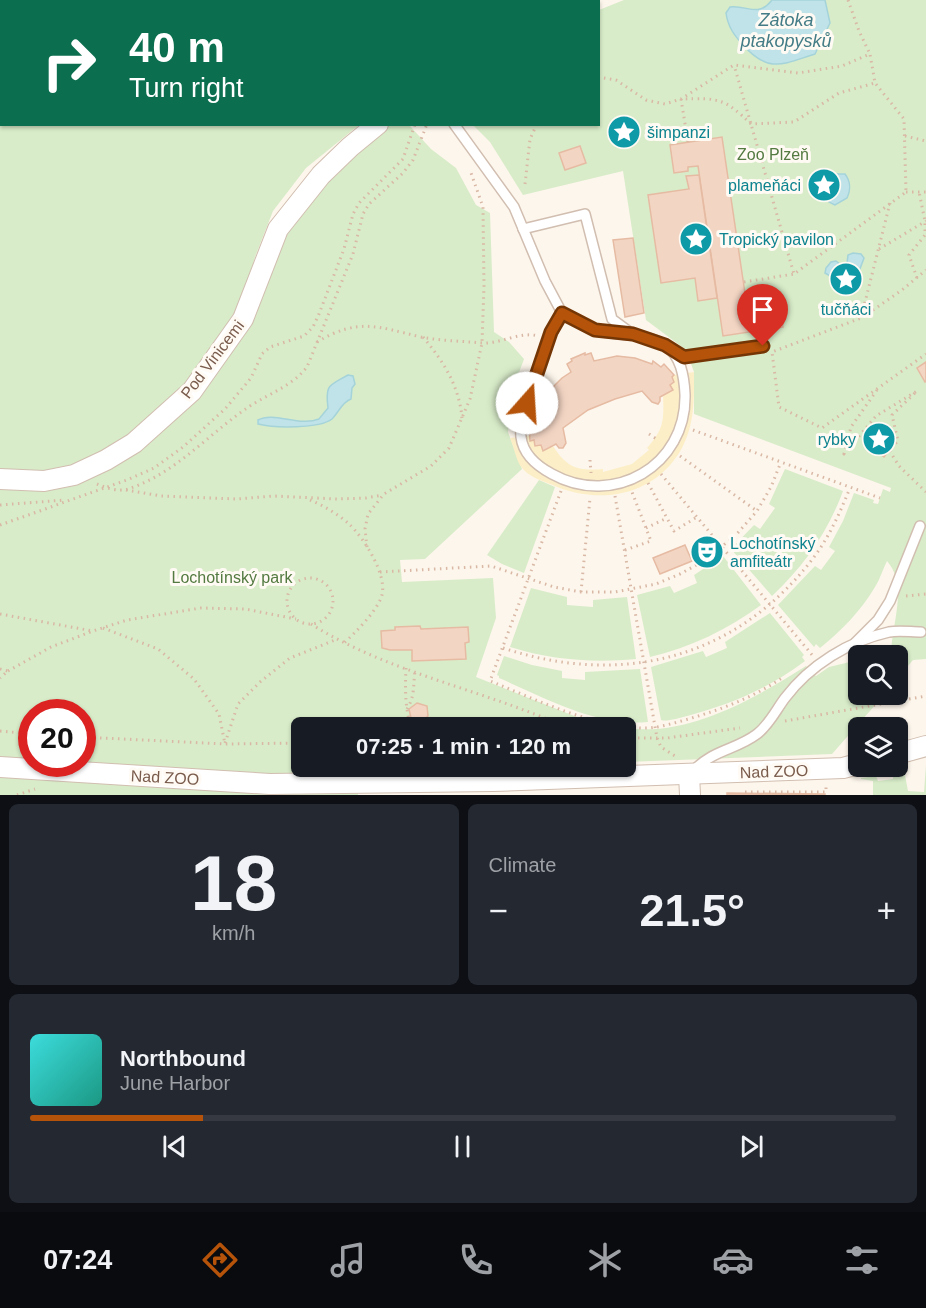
<!DOCTYPE html>
<html lang="en">
<head>
<meta charset="utf-8">
<style>
	:root { --surface:#171b24; --page:#242831; --text:#f1f3f6; --muted:#9ea1a6; --line:#363941; --accent:#b45309 }
	body { margin:0; font-family:Helvetica,sans-serif; background:var(--page); color:var(--text); height:100vh; display:flex; flex-direction:column; font-size:22px; white-space:nowrap }
	* { box-sizing:border-box; margin:0 }
	p { font-size:20px; color:var(--muted) }
	.icon { flex:none; width:33px; height:33px; fill:none; stroke:currentColor; stroke-width:2; stroke-linecap:round; stroke-linejoin:round }
	.map { position:relative; height:795px; overflow:hidden }
	.drawer { display:flex; flex-direction:column; gap:9px; padding:9px; background:#0d0f14; flex:1 }
	.drawer>* { flex:none }
	.banner { position:absolute; left:0px; top:0px; width:600px; height:126px; box-shadow:0 2px 4px #0004; background:#0b6e4f; color:#fff; overflow:hidden }
	.fabs { position:absolute; left:848px; top:645px; display:grid; gap:12px }
	.fabs a { display:grid; place-items:center; width:60px; height:60px; border-radius:9px; background:var(--surface); box-shadow:0 2px 4px #0004; font-size:30px }
	.speed { position:absolute; left:18px; top:699px; display:flex; gap:12px; font-size:30px; font-weight:700; text-align:center }
	.speed>* { display:grid; place-content:center; width:78px; height:78px; border-radius:50%; background:var(--surface); box-shadow:0 2px 4px #0004; line-height:1 }
	.speed .limit { border:9px solid #d22; background:#fff; color:#111 }
	.pin { position:absolute; display:grid; place-items:center; width:51px; height:51px; color:#fff; margin:-62px -26px; border-radius:50% 50% 50% 0; rotate:-45deg; box-shadow:0 0 6px #0007 }
	.pin .icon { rotate:45deg }
	.me { position:absolute; width:66px; margin:-33px; rotate:19deg; stroke-linejoin:round; filter:drop-shadow(0 0 4px #0008) }
	.turn { display:flex; align-items:center; gap:21px; height:126px; padding:0 30px; font-size:27px }
	.turn .icon { width:78px; height:78px; stroke-width:2.5 }
	.turn b { display:block; font-size:42px; line-height:51px }
	.big { font-size:45px; font-weight:700; line-height:1.1 }
	.drawer .card { flex:1; display:flex; flex-direction:column; justify-content:center; gap:9px; min-width:0; padding:0 21px; border-radius:9px; background:var(--page) }
	.drawer .dial { align-items:center; gap:0 }
	.dial b { font-size:78px; line-height:1 }
	.song { display:flex; align-items:center; gap:18px }
	.cover { width:72px; height:72px; border-radius:9px; background:linear-gradient(135deg,hsl(180 70% 55%),hsl(170 70% 35%)) }
	.played { height:6px; border-radius:3px; background:linear-gradient(90deg,var(--accent) 20%,var(--line) 20%) }
	.keys { display:flex; justify-content:space-around; direction:ltr }
	.heat { display:flex; justify-content:space-between; align-items:center; font-size:33px; direction:ltr }
	.drawer .tiles { flex:1; display:grid; gap:9px; grid-template-columns:1fr 1fr }
	.card:last-child { grid-column:span 2 }
	.trip { position:absolute; left:291px; top:717px; width:345px; height:60px; border-radius:9px; background:var(--surface); box-shadow:0 2px 4px #0004; font-weight:700; line-height:60px; text-align:center }
	.tab-bar { display:flex; height:96px; justify-content:space-around; align-items:center; background:#090b0e; color:var(--muted) }
	.tab-bar .icon { width:42px; height:42px }
	.tab-bar .selected { color:var(--accent) }
	.tab-bar b { font-size:27px; color:var(--text) }
	.map>svg:first-child { display:block }
</style>
</head>
<body>
<div class="map">
<svg width="926" height="795" viewBox="0 0 926 795">
	<rect width="100%" height="100%" fill="#fdf6ec"/>
	<g fill="#d8ecc9" fill-rule="evenodd">
		<path d="M 0,0 L 343,0 L 343,1 L 2,2 L 2,124 L 359,125 L 306,168 L 273,211 L 255,257 L 242,307 L 209,354 L 199,363 L 192,380 L 243,319 L 278,229 L 378,125 L 409,125 L 431,149 L 456,168 L 476,205 L 490,213 L 494,332 L 509,342 L 524,359 L 513,389 L 508,432 L 522,469 L 425,559 L 400,560 L 402,582 L 493,578 L 496,618 L 476,677 L 582,719 L 625,727 L 302,728 L 302,766 L 515,767 L 357,773 L 358,795 L 0,795 ZM 32,712 L 82,712 L 82,764 L 32,764 Z"/>
		<path d="M 357,0 L 518,0 L 515,2 Z"/>
		<path d="M 624,0 L 926,0 L 926,659 L 913,660 L 897,679 L 897,656 L 891,655 C 891,625 909,586 887,561 C 883,569 880,579 875,587 C 861,611 841,631 820,648 L 816,644 L 814,647 L 778,605 L 815,566 L 821,570 L 835,551 L 829,547 L 843,521 L 854,493 L 874,500 L 873,503 L 878,504 L 883,489 L 890,492 L 891,488 L 694,414 L 694,372 L 686,350 L 646,320 L 623,171 L 523,195 L 490,142 L 473,125 L 598,124 L 599,10 Z"/>
		<path d="M 785,469 L 843,491 C 828,532 804,566 772,596 L 731,549 L 754,525 L 760,529 L 775,508 L 769,504 Z"/>
		<path d="M 539,480 L 555,487 L 524,573 L 502,564 L 487,555 Z"/>
		<path d="M 723,556 L 761,605 C 727,630 691,647 650,657 L 637,595 L 670,586 L 674,593 L 697,583 L 694,575 Z"/>
		<path d="M 531,588 L 567,597 L 567,605 L 593,607 L 593,600 L 627,597 L 636,659 C 592,663 552,660 510,647 Z"/>
		<path d="M 770,613 L 804,655 L 802,657 L 805,661 C 770,688 729,705 687,716 C 678,718 667,722 661,720 L 651,667 L 703,651 L 706,657 L 727,648 L 725,642 Z"/>
		<path d="M 504,656 L 532,665 L 562,671 L 562,678 L 585,680 L 585,672 L 640,669 L 648,722 C 596,727 546,698 499,678 L 499,676 L 497,675 Z"/>
		<path d="M 858,660 L 858,694 L 884,695 L 832,754 L 626,762 L 626,728 C 689,737 755,698 806,666 L 816,676 L 829,667 Z"/>
		<path d="M 926,765 L 926,795 L 873,795 L 873,781 L 861,779 L 861,778 L 876,776 L 878,781 L 893,779 L 893,773 L 904,770 L 908,791 L 924,792 Z"/>
	</g>
	<path fill="#fcefc7" d="M 694,372 C 694,399 695,423 682,448 C 655,497 598,506 550,484 C 542,481 528,476 522,468 C 516,461 514,447 510,438 L 529,436 L 530,441 L 534,440 L 536,446 L 541,445 L 543,450 L 553,446 C 567,468 578,471 603,469 L 603,472 L 632,464 L 649,450 L 647,448 C 664,429 664,420 663,395 L 672,390 L 670,385 L 674,382 L 672,377 L 674,375 Z"/>
	<g fill="#bfe3e8" stroke="#a5d3da" stroke-width="1.5">
		<path d="M 772,0 L 825,0 L 830,23 L 815,54 C 783,64 769,74 743,45 C 734,35 728,27 726,13 L 730,7 C 748,5 758,18 772,0 Z"/>
		<path d="M 835,174 L 845,174 C 851,182 851,189 847,198 L 835,205 C 821,199 814,191 823,177 Z"/>
		<path d="M 853,253 L 861,254 L 864,258 L 855,282 L 846,285 L 825,273 L 826,268 L 831,262 L 836,261 L 841,265 L 847,263 L 848,255 Z"/>
		<path d="M 348,375 L 353,376 L 355,384 L 352,388 L 351,399 C 342,402 339,412 332,419 C 319,429 274,428 258,424 L 258,420 C 274,411 299,427 319,419 L 328,408 C 325,384 329,386 348,375 Z"/>
	</g>
	<g fill="none" stroke-linecap="round" stroke-linejoin="round">
		<path stroke="#a5d3da" stroke-width="5" d="M 3,2 L 8,0"/>
	</g>
	<g fill="#f3d5c3" stroke="#e6bba3" stroke-width="1.5">
		<path d="M 722,137 L 747,307 L 779,302 L 783,327 L 723,336 L 698,166 L 688,167 L 688,171 L 674,173 L 670,145 Z"/>
		<path d="M 580,146 L 586,163 L 565,170 L 559,153 Z"/>
		<path d="M 699,175 L 717,298 L 698,301 L 695,278 L 661,283 L 648,195 L 689,189 L 686,176 Z"/>
		<path d="M 633,238 L 644,313 L 625,317 L 613,240 Z"/>
		<path d="M 585,353 L 585,355 L 591,353 L 594,361 L 617,356 L 635,358 L 652,364 L 653,361 L 661,367 L 664,364 L 674,375 L 672,377 L 674,382 L 670,385 L 673,390 L 660,397 L 660,401 L 658,404 L 652,402 L 642,391 L 615,399 L 588,410 L 563,428 L 566,443 L 563,448 L 559,448 L 556,444 L 543,451 L 541,445 L 535,446 L 534,440 L 530,441 L 529,427 L 533,427 L 534,417 L 536,418 L 546,394 L 562,378 L 571,372 L 567,364 L 572,361 L 571,359 Z"/>
		<path d="M 926,362 L 926,381 L 925,382 L 917,368 Z"/>
		<path d="M 876,424 L 895,438 L 891,443 L 893,445 L 884,457 L 863,440 Z"/>
		<path d="M 685,545 L 692,561 L 660,574 L 653,558 Z"/>
		<path d="M 420,626 L 421,629 L 468,627 L 469,642 L 465,643 L 466,659 L 412,661 L 412,650 L 390,650 L 382,648 L 381,631 L 395,630 L 395,627 Z"/>
		<path d="M 417,703 L 427,706 L 428,716 L 421,722 L 411,718 L 409,709 Z"/>
		<path d="M 727,793 L 825,794 L 825,795 L 727,795 Z"/>
	</g>
	<g fill="none" stroke-linecap="round" stroke-linejoin="round">
		<g stroke="#d1beb0" stroke-width="12">
			<g id="lane">
				<path d="M 454,124 L 514,207 L 545,281 L 562,313 C 549,336 518,413 521,437 C 523,454 537,466 552,474 C 613,508 687,466 685,394 C 684,376 681,356 665,345 C 643,332 617,336 594,330 C 583,326 572,319 562,313"/>
				<path d="M 523,229 L 585,214 L 612,319 L 631,333"/>
				<path d="M 674,352 L 688,357 L 763,346"/>
				<path d="M 855,643 L 878,620 L 890,601 L 920,526"/>
				<path d="M 693,771 C 714,749 736,750 757,734 C 769,725 776,710 785,698 C 810,665 849,641 889,632 C 899,630 911,632 921,632"/>
			</g>
		</g>
		<g stroke="#d1beb0" stroke-width="22">
			<g id="street">
				<path d="M 546,2 L 550,0"/>
				<path d="M 0,479 L 44,481 L 74,475 L 106,460 L 134,443 L 192,391 L 243,319 L 278,229 L 321,175 L 350,147 L 378,124"/>
				<path d="M 897,754 L 926,746"/>
				<path d="M 0,767 L 270,784 L 493,781 L 843,768 L 858,764"/>
				<path d="M 689,774 L 690,795"/>
			</g>
		</g>
		<g stroke="#d9b8a5" stroke-width="3" stroke-dasharray="1.5 4.5" stroke-linecap="butt">
			<path d="M 353,0 L 354,2"/>
			<path d="M 848,0 L 859,31 L 870,54"/>
			<path d="M 593,2 L 596,0"/>
			<path d="M 598,77 L 616,80 L 646,100 L 665,104 L 681,99 L 734,65 L 798,73 L 842,66 L 870,54 L 875,83 L 904,119 L 906,192 L 794,274 L 734,65"/>
			<path d="M 905,136 L 926,141"/>
			<path d="M 688,142 L 681,99 C 719,98 724,98 751,124 L 794,122 L 839,93 L 875,83"/>
			<path d="M 525,184 L 530,139 L 537,124"/>
			<path d="M 906,192 L 926,192"/>
			<path d="M 890,203 L 861,318 L 772,352 L 779,407 L 822,428 L 926,354"/>
			<path d="M 879,249 L 926,221"/>
			<path d="M 917,278 L 909,255 L 925,235 L 925,221 L 919,192"/>
			<path d="M 744,282 L 794,274"/>
			<path d="M 863,317 L 902,290 L 926,270"/>
			<path d="M 423,337 C 443,361 459,385 462,418"/>
			<path d="M 317,342 C 359,317 378,327 421,337 C 441,341 462,341 482,343 C 501,344 520,331 538,336"/>
			<path d="M 877,390 L 851,427 L 844,454 L 876,416 L 917,391 L 892,415 L 898,441 L 889,450 L 899,466 L 926,492"/>
			<path d="M 693,430 L 880,498"/>
			<path d="M 649,434 L 658,440"/>
			<path d="M 680,456 L 757,511"/>
			<path d="M 590,460 L 591,473"/>
			<path d="M 661,474 L 813,656"/>
			<path d="M 648,483 L 674,531 L 697,517"/>
			<path d="M 97,484 C 106,488 119,492 128,489 C 177,473 209,433 250,406 C 270,393 292,386 307,367 L 353,254 L 363,214 L 369,204 L 403,173 L 413,160 L 427,124"/>
			<path d="M 126,490 L 161,496 L 237,499 L 274,496 L 337,499 L 366,498 L 383,495"/>
			<path d="M 561,491 L 490,681 C 537,700 588,725 640,728 C 655,729 670,724 685,720 C 720,710 752,698 782,678"/>
			<path d="M 615,496 L 657,738 L 661,747 L 675,756"/>
			<path d="M 310,500 C 323,505 339,515 349,524 C 364,538 387,574 382,595 C 378,610 355,633 344,643"/>
			<path d="M 0,505 L 65,500"/>
			<path d="M 0,525 L 127,480 L 154,468 L 183,447 L 225,409 L 251,378 L 262,354 L 270,347 L 304,336 L 313,327 L 319,314 L 344,249 L 353,214 L 359,203 L 403,159 L 415,124"/>
			<path d="M 646,528 L 667,518"/>
			<path d="M 367,547 L 365,529 L 368,514 L 384,494 L 431,466 L 449,448 L 470,399 L 482,343 L 484,286 L 483,207 L 470,170"/>
			<path d="M 625,550 L 651,541 L 632,492"/>
			<path d="M 380,572 L 491,566 L 554,587 L 581,592 L 615,592 L 656,584 L 680,574 L 702,562 L 735,536 L 757,511 L 771,487 L 781,462"/>
			<circle cx="310" cy="601" r="23"/>
			<path d="M 581,592 L 590,498"/>
			<path d="M 906,596 L 926,594"/>
			<path d="M 0,614 L 93,631"/>
			<path d="M 311,624 C 389,673 484,690 568,728"/>
			<path d="M 103,628 L 158,649 L 194,679 L 219,714 L 225,744"/>
			<path d="M 503,648 C 624,688 740,658 817,553 C 831,533 841,510 850,488"/>
			<path d="M 406,668 C 405,689 405,707 411,728"/>
			<path d="M 0,669 L 8,671 L 0,678"/>
			<path d="M 8,671 L 51,647 L 93,631 L 127,620 L 201,608 L 245,609 L 296,619"/>
			<path d="M 407,709 C 415,696 413,686 415,671"/>
			<path d="M 785,721 L 926,696"/>
			<path d="M 0,731 L 32,734"/>
			<path d="M 82,737 L 225,744 L 302,743"/>
			<path d="M 626,738 L 667,738 L 740,728"/>
			<path d="M 225,743 L 238,704 L 260,682 L 290,658 L 335,640"/>
			<path d="M 873,774 L 890,770"/>
			<path d="M 745,792 L 826,792 L 826,786"/>
			<path d="M 17,795 L 35,789"/>
		</g>
		<use href="#lane" stroke="#fff" stroke-width="9"/>
		<use href="#street" stroke="#fff" stroke-width="20"/>
	</g>
	<g fill="none" stroke-linecap="round" stroke-linejoin="round">
		<g stroke="#753606" stroke-width="15">
			<path id="route" d="M 527,403 L 551,332 L 562,313 L 595,330 L 633,334 L 665,345 L 684,357 L 763,346"/>
		</g>
		<use href="#route" stroke="#b45309" stroke-width="10"/>
	</g>
	<defs>
		<g id="sight-disc" transform="scale(1.725)"><circle r="9.5" fill="#0f9aa8" stroke="#fffaf3"/><path d="M0-6L1.8-2.2L6-1.7L2.9 1.2L3.7 5.4L0 3.3L-3.7 5.4L-2.9 1.2L-6-1.7L-1.8-2.2Z" fill="#fff"/></g>
		<g id="theatre-disc" transform="scale(1.725)"><circle r="9.5" fill="#0f9aa8" stroke="#fffaf3"/><path d="M-5-5.5Q0-4 5-5.5V0Q5 5 0 6Q-5 5-5 0ZM-3.3-2.5H-1v1.5H-3.3ZM1-2.5H3.3v1.5H1ZM-2.8 1Q0 5.5 2.8 1Z" fill="#fff"/></g>
	</defs>
	<g fill-rule="evenodd">
		<use href="#sight-disc" x="624" y="132"/>
		<use href="#sight-disc" x="824" y="185"/>
		<use href="#sight-disc" x="696" y="239"/>
		<use href="#sight-disc" x="846" y="279"/>
		<use href="#sight-disc" x="879" y="439"/>
		<use href="#theatre-disc" x="707" y="552"/>
	</g>
	<g text-anchor="middle" stroke-width="6" stroke-linejoin="round" paint-order="stroke">
		<g font-size="16" fill="#0d838f" stroke="#fffaf3" text-anchor="start">
			<text x="647" y="138">šimpanzi</text>
			<text x="801" y="191" text-anchor="end">plameňáci</text>
			<text x="719" y="245">Tropický pavilon</text>
			<text x="846" y="315" text-anchor="middle">tučňáci</text>
			<text x="856" y="445" text-anchor="end">rybky</text>
			<text x="730" y="549">Lochotínský<tspan x="730" dy="18">amfiteátr</tspan></text>
		</g>
		<g font-size="16" fill="#537a41" stroke="#fffaf3">
			<text x="773" y="160">Zoo Plzeň</text>
			<text x="232" y="583">Lochotínský park</text>
		</g>
		<g font-size="16" fill="#7a5c4d" stroke="#fffaf3">
			<text transform="translate(212 359) rotate(-53)" y="6">Pod Vinicemi</text>
			<text transform="translate(774 771) rotate(-2)" y="6">Nad ZOO</text>
			<text transform="translate(165 777) rotate(3)" y="6">Nad ZOO</text>
		</g>
		<g font-size="18" font-style="italic" fill="#437c86" stroke="#fffaf3">
			<text x="786" y="26">Zátoka<tspan x="786" dy="21">ptakopysků</tspan></text>
		</g>
	</g>
</svg>
<div class="fabs">
<a><svg class="icon" aria-label="search" viewBox="0 0 24 24"><circle cx="10" cy="10" r="6"/><path d="M15 15l6 6"/></svg></a>
<a><svg class="icon" aria-label="layers" viewBox="0 0 24 24"><path d="M12 4l9 5-9 5-9-5zM3 14l9 5 9-5"/></svg></a>
</div>
<div class="speed"><div class="limit">20</div></div>
<div class="pin" style="left:763px;top:346px;background:#d93025"><svg class="icon" aria-label="arrive" viewBox="0 0 24 24"><path d="M6 21V4h12l-3 4 3 4H6"/></svg></div>
<svg class="me" style="left:527px;top:403px" viewBox="-20 -20 40 40"><circle r="19" fill="#fff"/><path d="M0-13L10 11 0 6-10 11z" fill="#b45309"/></svg>
<div class="trip">07:25 · 1 min · 120 m</div>
<div class="banner">
<div class="turn"><svg class="icon" aria-label="right" viewBox="0 0 24 24"><path d="M7 20v-9h11M14 6l5 5-5 5"/></svg><div><b>40 m</b>Turn right</div></div>
</div>
</div>
<section class="drawer">
<div class="tiles">
<div class="card dial"><b>18</b><p>km/h</p></div>
<div class="card"><p>Climate</p>
<div class="heat"><a>−</a><b class="big">21.5°</b><a>+</a></div>
</div>
<div class="card">
<div class="song"><i class="cover"></i><div><b>Northbound</b><p>June Harbor</p></div></div>
<div class="played"></div>
<div class="keys"><svg class="icon" aria-label="previous" viewBox="0 0 24 24"><path d="M18 5L8 12l10 7zM5 5v14"/></svg><svg class="icon" aria-label="pause" viewBox="0 0 24 24"><path d="M8 5v14M16 5v14"/></svg><svg class="icon" aria-label="next" viewBox="0 0 24 24"><path d="M6 5l10 7-10 7zM19 5v14"/></svg></div>
</div>
</div>
</section>
<nav class="tab-bar">
<b>07:24</b>
<svg class="icon selected" aria-label="directions" viewBox="0 0 24 24"><path d="M12 3l9 9-9 9-9-9zM9 14v-3h6M13 9l2 2-2 2"/></svg>
<svg class="icon" aria-label="music" viewBox="0 0 24 24"><path d="M9 18V5l10-2v13"/><circle cx="6" cy="18" r="3"/><circle cx="16" cy="16" r="3"/></svg>
<svg class="icon" aria-label="phone" viewBox="0 0 24 24"><path d="M5 4h4l2 5-3 2q2 4 5 5l2-3 5 2v4C11 20 4 13 5 4z"/></svg>
<svg class="icon" aria-label="climate" viewBox="0 0 24 24"><path d="M12 3v18M4 7l16 10M4 17L20 7"/></svg>
<svg class="icon" aria-label="car" viewBox="0 0 24 24"><path d="M5 17H2v-5l4-1 3-4h7l3 4 3 1v5h-3M9 17h6M6 11h13"/><circle cx="7" cy="17" r="2"/><circle cx="17" cy="17" r="2"/></svg>
<svg class="icon" aria-label="filters" viewBox="0 0 24 24"><path d="M4 7h16M4 17h16"/><circle cx="9" cy="7" r="2"/><circle cx="15" cy="17" r="2"/></svg>
</nav>
</body>
</html>
